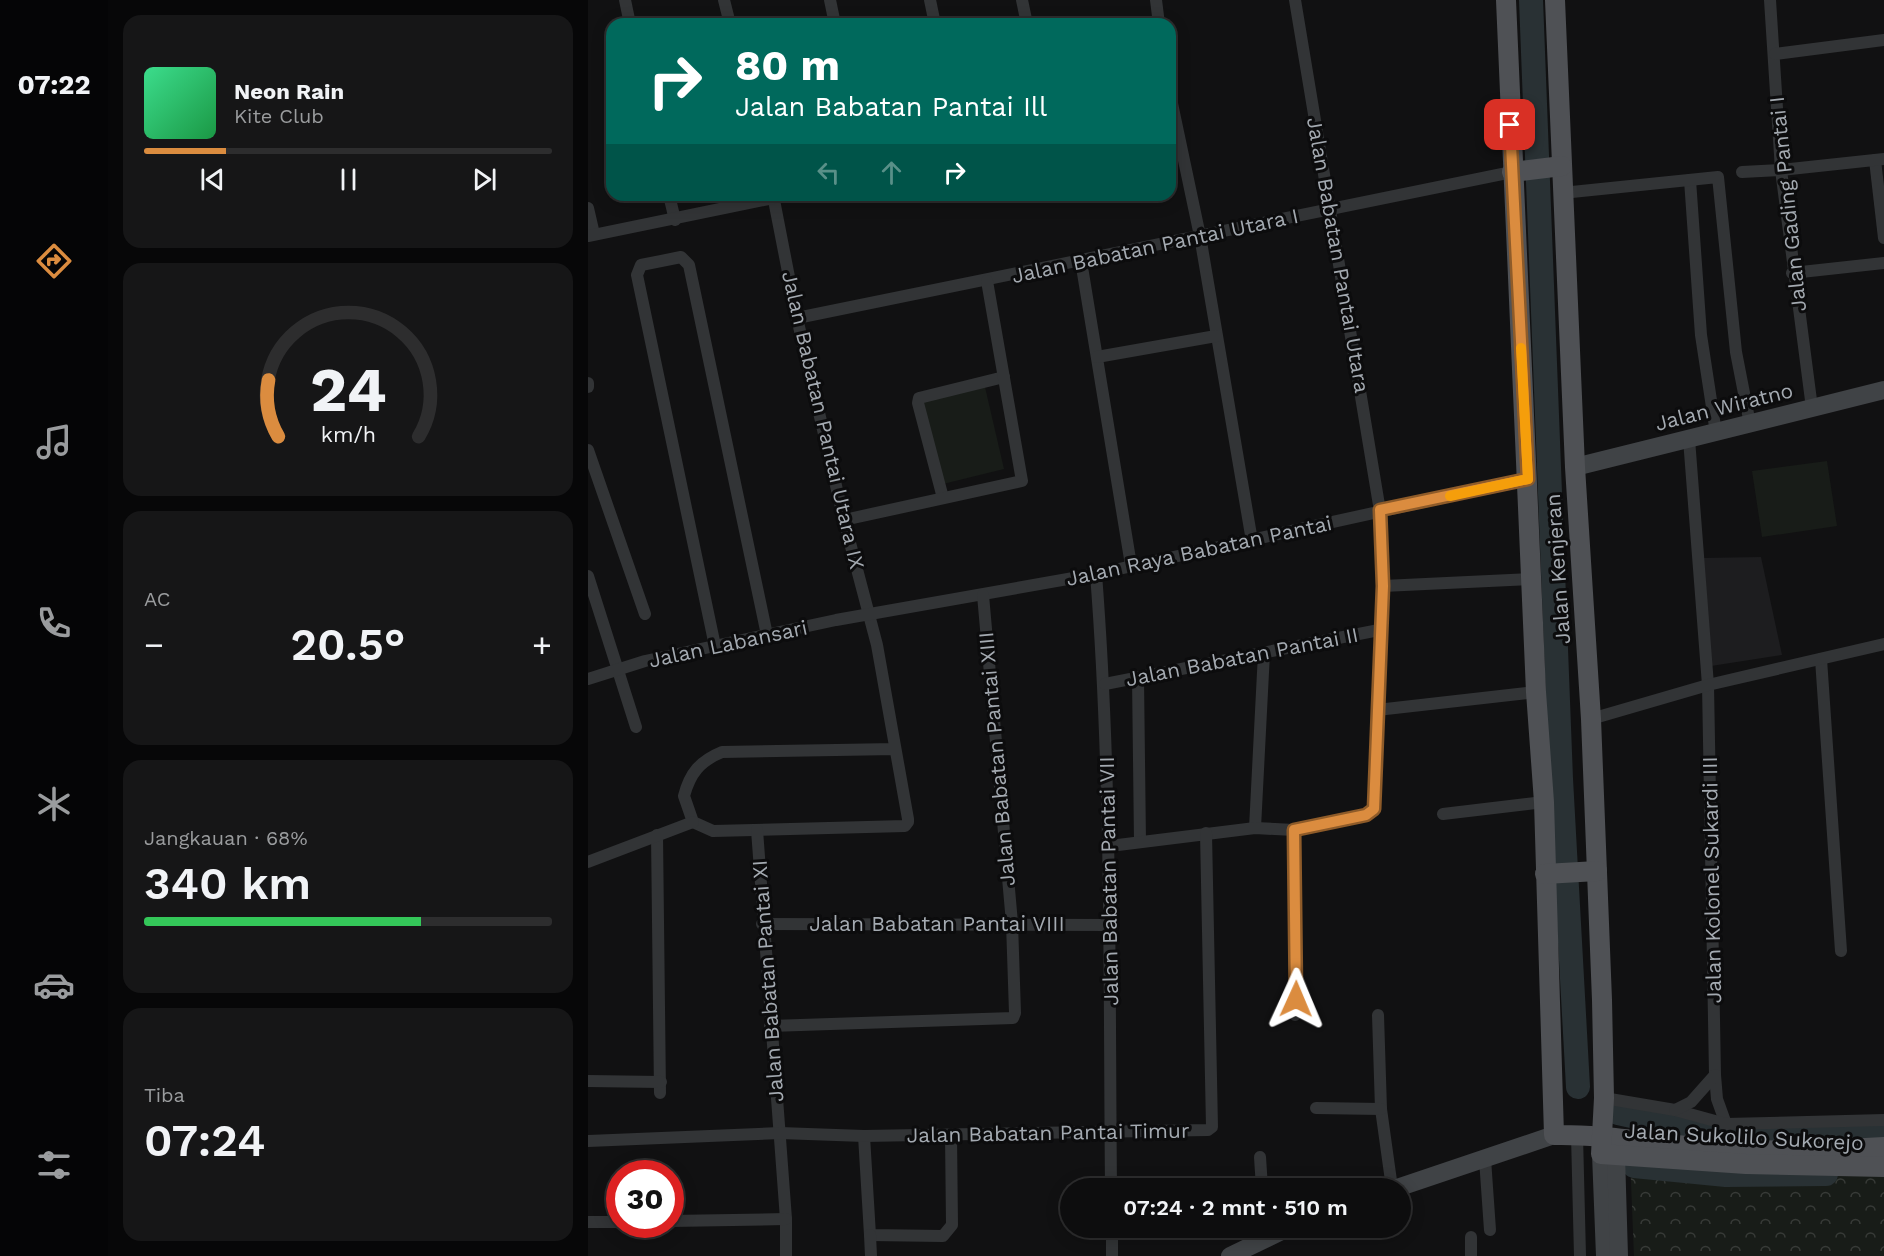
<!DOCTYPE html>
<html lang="id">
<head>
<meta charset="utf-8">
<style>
	:root { --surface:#0d0d0e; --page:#161617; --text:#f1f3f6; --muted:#9a9c9e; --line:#2d2d2e; --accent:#db8c3f }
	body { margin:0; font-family:"Work Sans",sans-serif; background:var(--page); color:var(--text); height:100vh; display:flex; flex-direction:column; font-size:22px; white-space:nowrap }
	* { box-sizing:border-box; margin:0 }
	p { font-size:20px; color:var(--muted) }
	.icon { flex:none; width:33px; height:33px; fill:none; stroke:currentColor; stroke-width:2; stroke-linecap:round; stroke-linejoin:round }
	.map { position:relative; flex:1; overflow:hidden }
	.side { display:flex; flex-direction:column; gap:15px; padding:15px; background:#070708; width:480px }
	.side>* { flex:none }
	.guide { position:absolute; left:18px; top:18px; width:570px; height:183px; border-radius:18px; box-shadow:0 3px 15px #0003,0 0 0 2px var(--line); background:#00695c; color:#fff; overflow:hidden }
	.speed { position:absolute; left:18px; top:1160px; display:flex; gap:12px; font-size:30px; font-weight:700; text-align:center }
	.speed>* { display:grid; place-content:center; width:78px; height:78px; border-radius:50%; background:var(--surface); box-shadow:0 3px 15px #0003,0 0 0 2px var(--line); line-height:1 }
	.speed .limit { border:9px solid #d22; background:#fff; color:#111 }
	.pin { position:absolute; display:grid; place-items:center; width:51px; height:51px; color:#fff; margin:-26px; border-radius:12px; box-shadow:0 3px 9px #0006 }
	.me { position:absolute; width:66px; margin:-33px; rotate:1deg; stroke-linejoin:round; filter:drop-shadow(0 0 4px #0008) }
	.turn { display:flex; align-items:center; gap:21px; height:126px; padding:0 30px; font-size:27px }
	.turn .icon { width:78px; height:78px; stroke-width:2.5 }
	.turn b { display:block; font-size:42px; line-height:51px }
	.lanes { display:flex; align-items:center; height:57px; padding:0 30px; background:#0003; justify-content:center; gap:30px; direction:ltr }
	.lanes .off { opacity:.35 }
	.big { font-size:45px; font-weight:600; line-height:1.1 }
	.side .tile { flex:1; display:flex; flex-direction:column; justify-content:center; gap:9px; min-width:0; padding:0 21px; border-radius:18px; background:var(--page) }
	.side .dial { align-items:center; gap:0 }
	.dial svg { height:156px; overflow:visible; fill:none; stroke:var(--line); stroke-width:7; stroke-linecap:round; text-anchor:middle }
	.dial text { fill:var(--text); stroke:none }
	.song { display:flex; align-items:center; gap:18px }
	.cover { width:72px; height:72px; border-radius:9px; background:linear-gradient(135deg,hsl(150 70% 55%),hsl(140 70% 35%)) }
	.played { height:6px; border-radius:3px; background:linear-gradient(90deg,var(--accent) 20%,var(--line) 20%) }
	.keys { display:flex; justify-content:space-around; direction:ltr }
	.heat { display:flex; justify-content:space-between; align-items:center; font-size:33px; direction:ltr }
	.charge { height:9px; border-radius:4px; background:linear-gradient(90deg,#34c759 68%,var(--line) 0) }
	.trip { position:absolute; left:472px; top:1178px; width:351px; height:60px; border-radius:30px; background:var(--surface); box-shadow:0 3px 15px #0003,0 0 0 2px var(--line); font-weight:600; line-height:60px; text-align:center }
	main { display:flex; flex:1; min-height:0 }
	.tabs { display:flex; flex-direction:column; width:108px; justify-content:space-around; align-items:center; background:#050506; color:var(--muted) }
	.tabs .icon { width:42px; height:42px }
	.tabs .on { color:var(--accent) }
	.tabs b { font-size:27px; color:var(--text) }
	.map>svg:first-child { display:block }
</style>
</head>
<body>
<main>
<nav class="tabs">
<b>07:22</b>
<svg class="icon on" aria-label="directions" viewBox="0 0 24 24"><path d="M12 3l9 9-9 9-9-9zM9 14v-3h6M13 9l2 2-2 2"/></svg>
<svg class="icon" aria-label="music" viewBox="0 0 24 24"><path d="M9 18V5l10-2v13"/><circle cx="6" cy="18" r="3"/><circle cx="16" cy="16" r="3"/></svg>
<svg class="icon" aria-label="phone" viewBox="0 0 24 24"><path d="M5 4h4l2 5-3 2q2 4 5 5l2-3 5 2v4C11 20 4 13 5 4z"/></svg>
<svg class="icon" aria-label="climate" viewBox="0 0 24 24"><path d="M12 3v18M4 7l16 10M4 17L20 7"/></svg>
<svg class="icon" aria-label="car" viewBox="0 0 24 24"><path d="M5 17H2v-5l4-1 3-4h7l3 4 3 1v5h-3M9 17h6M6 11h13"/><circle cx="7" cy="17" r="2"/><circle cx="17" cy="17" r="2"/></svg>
<svg class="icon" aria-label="filters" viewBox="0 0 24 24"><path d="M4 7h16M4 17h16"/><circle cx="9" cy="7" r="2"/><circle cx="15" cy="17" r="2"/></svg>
</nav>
<section class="side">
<div class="tile">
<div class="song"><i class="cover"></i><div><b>Neon Rain</b><p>Kite Club</p></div></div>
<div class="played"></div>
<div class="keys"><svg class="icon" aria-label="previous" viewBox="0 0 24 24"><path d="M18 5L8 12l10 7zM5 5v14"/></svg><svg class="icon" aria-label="pause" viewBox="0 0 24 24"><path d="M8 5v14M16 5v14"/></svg><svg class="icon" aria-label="next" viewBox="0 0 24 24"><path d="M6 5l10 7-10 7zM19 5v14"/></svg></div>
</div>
<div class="tile dial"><svg viewBox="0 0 100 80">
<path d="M14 69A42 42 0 1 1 86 69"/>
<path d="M14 69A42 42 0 0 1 9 40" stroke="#db8c3f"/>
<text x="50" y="56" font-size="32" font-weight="700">24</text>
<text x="50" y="72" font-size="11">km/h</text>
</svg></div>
<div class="tile"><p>AC</p>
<div class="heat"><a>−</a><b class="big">20.5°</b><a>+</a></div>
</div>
<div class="tile"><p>Jangkauan · 68%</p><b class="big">340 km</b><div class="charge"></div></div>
<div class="tile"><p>Tiba</p><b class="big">07:24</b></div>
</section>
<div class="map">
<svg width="1296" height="1256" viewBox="0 0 1296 1256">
	<defs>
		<pattern id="park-crowns" width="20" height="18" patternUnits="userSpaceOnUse" patternTransform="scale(1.5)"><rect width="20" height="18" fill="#181c18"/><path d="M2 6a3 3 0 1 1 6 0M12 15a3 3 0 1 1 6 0" fill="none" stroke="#373a37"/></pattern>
	</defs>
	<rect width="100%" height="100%" fill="#111112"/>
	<path fill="#1d1d1f" d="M 1173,557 L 1194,655 L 1123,666 L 1115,558 Z"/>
	<path fill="url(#park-crowns)" d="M 1042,1156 L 1143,1162 L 1296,1157 L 1296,1256 L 1046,1256 Z"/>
	<g fill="#181c18">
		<path d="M 397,387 L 416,469 L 355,484 L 335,402 Z"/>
		<path d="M 1239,461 L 1249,526 L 1174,537 L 1164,471 Z"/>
	</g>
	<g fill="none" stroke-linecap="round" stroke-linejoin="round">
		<g stroke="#293134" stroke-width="24">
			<path d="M 943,0 L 973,779 L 990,1087"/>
			<path d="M 1030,1113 L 1134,1136 L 1247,1138 L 1296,1136"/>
			<path d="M 1046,1166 L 1138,1175 L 1238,1174"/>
		</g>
		<g stroke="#323436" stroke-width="12">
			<path d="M 37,0 L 42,24"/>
			<path d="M 136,0 L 142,24"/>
			<path d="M 242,0 L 247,24"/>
			<path d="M 342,0 L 347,24"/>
			<path d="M 434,0 L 439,24"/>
			<path d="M 568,0 L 571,24"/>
			<path d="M 1182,0 L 1193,170 L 1224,408"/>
			<path d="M 1187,54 L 1296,40"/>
			<path d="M 582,94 L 612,236 L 664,541"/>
			<path d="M 1287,160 L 1296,238"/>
			<path d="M 1154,172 L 1193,170 L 1296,159"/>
			<path d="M 1102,180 L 1113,335 L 1128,433"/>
			<path d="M 974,193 L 1130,177 L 1148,352 L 1162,424"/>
			<path d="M 81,195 L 87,220"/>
			<path d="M 185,195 L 209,318 L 256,520 L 289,645 L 320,819 L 320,822 L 317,826 L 125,831 L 105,822 L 96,796 C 102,773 112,761 134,752 L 307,749"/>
			<path d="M 0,208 L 6,234"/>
			<path d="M 0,236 L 200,195"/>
			<path d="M 493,261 L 543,565"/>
			<path d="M 1204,273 L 1296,263"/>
			<path d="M 209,318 L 924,172"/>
			<path d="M 509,357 L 628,336"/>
			<path d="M 0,383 L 0,387"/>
			<path d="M 1101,439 L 1120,685 L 1127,1075 L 1129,1099 L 1138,1124"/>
			<path d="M 0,450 L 57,614"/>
			<path d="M 355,498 L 330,403 L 331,398 L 416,377"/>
			<path d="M 256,520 L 434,481 L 399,281"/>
			<path d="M 508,574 C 524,779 521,983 523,1188"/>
			<path d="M 0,576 L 48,727"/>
			<path d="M 795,586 L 943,579"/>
			<path d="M 127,646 L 49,275 L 53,265 L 93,257 L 101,265 L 179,635"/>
			<path d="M 1233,659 L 1253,951"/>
			<path d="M 550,678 L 552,842"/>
			<path d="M 0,679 L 57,661 L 248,620 L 508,574 L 940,479"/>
			<path d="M 517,684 L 791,630"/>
			<path d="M 789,710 L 948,692"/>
			<path d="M 1003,719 L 1120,685 L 1296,644"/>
			<path d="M 855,814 L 956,802"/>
			<path d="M 667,828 L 676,653"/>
			<path d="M 169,830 L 198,1219 L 198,1256"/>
			<path d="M 706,830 L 707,1015"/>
			<path d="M 69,835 L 72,1093"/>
			<path d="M 522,846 L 667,828 L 706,830 L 778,815 L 786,809 L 795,586 L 792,511 L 707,0"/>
			<path d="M 0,862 L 105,822"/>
			<path d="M 174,924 L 523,925"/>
			<path d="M 790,1015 L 793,1109 L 804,1188"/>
			<path d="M 182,1026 L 425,1018 L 427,1013 L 424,923 L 395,595"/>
			<path d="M 0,1081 L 73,1082"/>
			<path d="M 1016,1098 L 1087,1110 L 1138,1124 L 1296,1120"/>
			<path d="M 728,1108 L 793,1109"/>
			<path d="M 1087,1110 L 1103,1102 L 1127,1075"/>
			<path d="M 989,1135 L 992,1256"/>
			<path d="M 276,1136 L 282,1235 L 355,1236 L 364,1225 L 363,1135"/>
			<path d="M 0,1141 L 192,1133 L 276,1136 L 620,1130 L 624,1127 L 618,833"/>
			<path d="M 672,1157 L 674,1188"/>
			<path d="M 897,1159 L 902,1230"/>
			<path d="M 82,1221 L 198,1219"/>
			<path d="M 0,1222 L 32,1222"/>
			<path d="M 524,1227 L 524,1256"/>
			<path d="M 282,1235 L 283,1256"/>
			<path d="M 883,1256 L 883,1237"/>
		</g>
		<g stroke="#404346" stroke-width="18">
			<path d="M 987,467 L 1296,390"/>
			<path d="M 1013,1154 L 1017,1256"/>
			<path d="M 1028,1155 L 1031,1256"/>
			<path d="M 809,1188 L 966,1135"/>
			<path d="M 642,1256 L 702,1227"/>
		</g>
		<g stroke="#4f5155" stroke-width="20">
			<path d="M 918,0 L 948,692 L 956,802 L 966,1135 C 1014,1134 1060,1143 1108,1147 C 1170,1153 1233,1151 1296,1147"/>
			<path d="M 967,0 L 987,467 L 1003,719 L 1014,1000 L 1016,1098 L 1013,1154 L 1158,1164 L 1296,1167"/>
			<path d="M 924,172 L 974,166"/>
			<path d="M 957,874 L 1009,871"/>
		</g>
	</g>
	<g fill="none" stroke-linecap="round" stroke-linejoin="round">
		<g stroke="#8e5b29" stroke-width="15">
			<path id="route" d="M 708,999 L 706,830 L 778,815 L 786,809 L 795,586 L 792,510 L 940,479 L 922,125"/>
		</g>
		<use href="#route" stroke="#db8c3f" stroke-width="10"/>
		<path stroke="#f59e0b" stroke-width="10" d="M 862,496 L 940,479 L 933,348"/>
	</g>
	<g text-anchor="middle" stroke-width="6" stroke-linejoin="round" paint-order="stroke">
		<g font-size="21" fill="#a4aab1" stroke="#0c0c0d">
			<text transform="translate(1200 204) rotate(-96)" y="7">Jalan Gading Pantai I</text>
			<text transform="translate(567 246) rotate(-12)" y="7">Jalan Babatan Pantai Utara I</text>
			<text transform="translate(750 255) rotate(80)" y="7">Jalan Babatan Pantai Utara</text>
			<text transform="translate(1136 407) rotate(-14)" y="7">Jalan Wiratno</text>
			<text transform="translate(235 420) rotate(77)" y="7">Jalan Babatan Pantai Utara IX</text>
			<text transform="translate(611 551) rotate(-12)" y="7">Jalan Raya Babatan Pantai</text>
			<text transform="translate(970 569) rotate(-94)" y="7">Jalan Kenjeran</text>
			<text transform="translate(140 644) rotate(-12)" y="7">Jalan Labansari</text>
			<text transform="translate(654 657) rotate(-11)" y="7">Jalan Babatan Pantai II</text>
			<text transform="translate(409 759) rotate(-95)" y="7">Jalan Babatan Pantai XIII</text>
			<text transform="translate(1124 880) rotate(-91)" y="7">Jalan Kolonel Sukardi III</text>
			<text transform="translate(521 881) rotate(-91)" y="7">Jalan Babatan Pantai VII</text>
			<text x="349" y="931">Jalan Babatan Pantai VIII</text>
			<text transform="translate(180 981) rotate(-94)" y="7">Jalan Babatan Pantai XI</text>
			<text transform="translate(460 1133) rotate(-1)" y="7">Jalan Babatan Pantai Timur</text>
			<text transform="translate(1156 1137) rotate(3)" y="7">Jalan Sukolilo Sukorejo</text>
		</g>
	</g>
</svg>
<div class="speed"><div class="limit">30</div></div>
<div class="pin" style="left:922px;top:125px;background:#d93025"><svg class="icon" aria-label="arrive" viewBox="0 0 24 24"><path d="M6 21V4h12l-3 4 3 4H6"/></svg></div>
<svg class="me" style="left:708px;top:999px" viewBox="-20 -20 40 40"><path d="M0-17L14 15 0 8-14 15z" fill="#db8c3f" stroke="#fff" stroke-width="4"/></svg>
<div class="trip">07:24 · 2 mnt · 510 m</div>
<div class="guide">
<div class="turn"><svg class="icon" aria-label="right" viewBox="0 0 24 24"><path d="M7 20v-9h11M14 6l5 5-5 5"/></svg><div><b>80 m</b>Jalan Babatan Pantai Ill</div></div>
<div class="lanes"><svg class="icon off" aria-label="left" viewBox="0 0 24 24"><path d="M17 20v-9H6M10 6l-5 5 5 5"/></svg><svg class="icon off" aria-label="ahead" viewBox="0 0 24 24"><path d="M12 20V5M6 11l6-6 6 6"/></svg><svg class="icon" aria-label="right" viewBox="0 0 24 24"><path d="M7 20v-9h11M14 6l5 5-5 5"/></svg></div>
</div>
</div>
</main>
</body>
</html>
